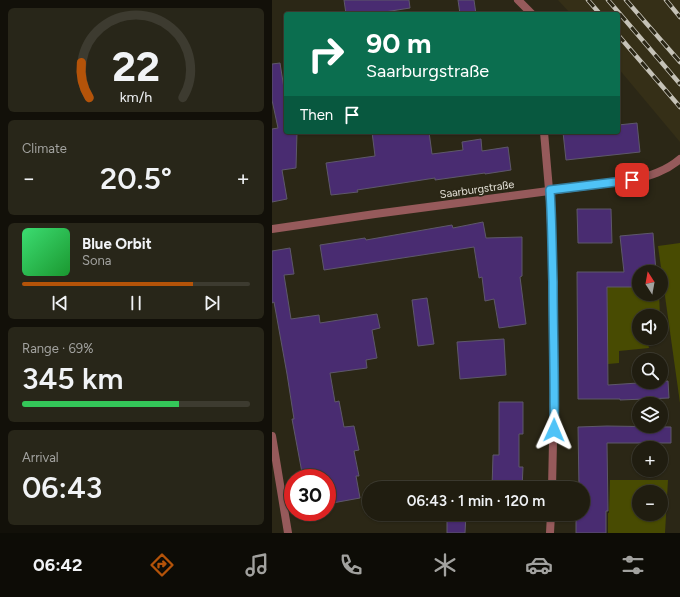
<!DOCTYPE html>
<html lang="en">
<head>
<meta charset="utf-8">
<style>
	:root { --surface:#201d10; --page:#282619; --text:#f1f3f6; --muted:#a2a29f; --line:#3d3b30; --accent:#b45309 }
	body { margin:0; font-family:Figtree,sans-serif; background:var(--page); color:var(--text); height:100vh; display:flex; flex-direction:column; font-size:15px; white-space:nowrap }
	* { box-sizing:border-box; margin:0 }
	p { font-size:13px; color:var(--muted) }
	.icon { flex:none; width:22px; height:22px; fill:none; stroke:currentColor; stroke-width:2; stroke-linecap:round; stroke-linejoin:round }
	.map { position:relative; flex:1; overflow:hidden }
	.panel { display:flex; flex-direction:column; gap:8px; padding:8px; background:#121009; width:272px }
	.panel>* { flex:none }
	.banner { position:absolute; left:12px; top:12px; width:336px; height:122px; border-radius:4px; box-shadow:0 1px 3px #0004,0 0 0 1px var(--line); background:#0b6e4f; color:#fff; overflow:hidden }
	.needle { width:26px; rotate:349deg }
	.tools { position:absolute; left:360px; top:265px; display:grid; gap:8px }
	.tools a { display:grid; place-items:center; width:36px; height:36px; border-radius:50%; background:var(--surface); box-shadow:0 1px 3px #0004,0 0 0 1px var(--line); font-size:20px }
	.speed { position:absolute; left:12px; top:469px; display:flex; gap:8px; font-size:20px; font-weight:700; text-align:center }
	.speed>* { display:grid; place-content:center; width:52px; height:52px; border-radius:50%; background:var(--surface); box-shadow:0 1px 3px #0004,0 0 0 1px var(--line); line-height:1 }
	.speed .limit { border:6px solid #d22; background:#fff; color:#111 }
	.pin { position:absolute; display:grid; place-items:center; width:34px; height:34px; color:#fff; margin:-17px; border-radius:8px; box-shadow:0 2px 6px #0006 }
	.me { position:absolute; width:44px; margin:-22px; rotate:1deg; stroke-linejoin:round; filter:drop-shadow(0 0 3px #0008) }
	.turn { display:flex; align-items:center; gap:14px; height:84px; padding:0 16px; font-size:18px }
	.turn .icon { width:52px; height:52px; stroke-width:2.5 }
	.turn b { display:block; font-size:28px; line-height:34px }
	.then { display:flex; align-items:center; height:38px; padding:0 16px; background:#0003; gap:8px; font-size:15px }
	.big { font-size:30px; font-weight:600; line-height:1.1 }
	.panel .card { flex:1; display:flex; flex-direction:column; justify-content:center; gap:6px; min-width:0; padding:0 14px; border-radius:6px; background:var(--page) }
	.panel .dial { align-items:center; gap:0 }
	.dial svg { height:104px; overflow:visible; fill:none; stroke:var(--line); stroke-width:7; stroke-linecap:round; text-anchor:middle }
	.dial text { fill:var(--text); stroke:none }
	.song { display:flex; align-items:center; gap:12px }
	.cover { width:48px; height:48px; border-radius:6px; background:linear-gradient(135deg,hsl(140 70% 55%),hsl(130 70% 35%)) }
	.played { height:4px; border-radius:2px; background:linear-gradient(90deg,var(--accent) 75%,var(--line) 75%) }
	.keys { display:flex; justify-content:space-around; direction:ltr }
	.heat { display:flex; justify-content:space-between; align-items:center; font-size:22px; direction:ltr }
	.charge { height:6px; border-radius:3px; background:linear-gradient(90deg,#34c759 69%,var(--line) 0) }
	.trip { position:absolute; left:90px; top:481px; width:228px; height:40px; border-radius:20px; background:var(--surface); box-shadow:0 1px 3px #0004,0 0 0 1px var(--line); font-weight:600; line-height:40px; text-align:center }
	.tab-bar { display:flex; height:64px; justify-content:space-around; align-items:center; background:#0d0c06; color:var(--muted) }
	.tab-bar .icon { width:28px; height:28px }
	.tab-bar .on { color:var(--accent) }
	.tab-bar b { font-size:18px; color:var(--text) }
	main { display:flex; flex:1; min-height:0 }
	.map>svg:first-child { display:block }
</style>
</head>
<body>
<main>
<section class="panel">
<div class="card dial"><svg viewBox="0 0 100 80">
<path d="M14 69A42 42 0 1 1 86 69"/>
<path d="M14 69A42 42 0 0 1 8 42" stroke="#b45309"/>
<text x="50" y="56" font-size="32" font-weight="700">22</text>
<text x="50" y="72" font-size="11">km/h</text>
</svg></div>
<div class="card"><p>Climate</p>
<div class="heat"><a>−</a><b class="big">20.5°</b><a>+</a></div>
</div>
<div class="card">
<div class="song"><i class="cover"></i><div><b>Blue Orbit</b><p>Sona</p></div></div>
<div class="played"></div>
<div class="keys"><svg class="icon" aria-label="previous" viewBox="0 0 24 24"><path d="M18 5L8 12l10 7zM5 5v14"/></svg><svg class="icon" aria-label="pause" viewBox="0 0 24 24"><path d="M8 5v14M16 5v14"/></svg><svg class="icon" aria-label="next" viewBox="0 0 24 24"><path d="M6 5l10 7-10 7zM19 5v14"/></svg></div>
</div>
<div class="card"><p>Range · 69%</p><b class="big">345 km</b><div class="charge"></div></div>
<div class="card"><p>Arrival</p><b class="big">06:43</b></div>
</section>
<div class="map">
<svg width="408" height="533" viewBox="0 0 408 533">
	<rect width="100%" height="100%" fill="#2b2716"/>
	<path fill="#352f17" d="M 286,0 L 408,0 L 408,142 L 346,68 L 346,14 L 299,14 Z"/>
	<g fill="#484b02" fill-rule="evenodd">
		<path d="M 408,243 L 408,403 L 386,246 Z"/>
		<path d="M 335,272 L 354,272 L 367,287 L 367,294 L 387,294 L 388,316 L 367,316 L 367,338 L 375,338 L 377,348 L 347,351 L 347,363 L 336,364 Z"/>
		<path d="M 338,480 L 396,480 L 393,533 L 336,533 L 336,513 L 337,513 ZM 367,492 L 389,492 L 389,514 L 367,514 Z"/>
	</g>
	<g fill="#492c71" stroke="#5e586a">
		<path d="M 72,0 L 137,0 L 138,8 L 100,14 L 74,14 Z"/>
		<path d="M 186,0 L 202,0 L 204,14 L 188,14 Z"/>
		<path d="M 8,63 L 14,101 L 14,132 L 25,132 L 24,168 L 10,170 L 15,199 L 0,202 L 0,129 L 6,128 L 0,100 L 0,64 Z"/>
		<path d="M 365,123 L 368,152 L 294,160 L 291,132 L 346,132 L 346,125 Z"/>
		<path d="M 100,132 L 137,132 L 137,134 L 157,132 L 160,154 L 191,150 L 190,142 L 209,139 L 210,151 L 236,147 L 239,170 L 213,174 L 213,173 L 163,180 L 163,178 L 85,190 L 86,192 L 59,195 L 54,163 L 103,156 Z"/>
		<path d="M 305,209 L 339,209 L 340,243 L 306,243 Z"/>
		<path d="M 211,222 L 214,238 L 250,237 L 250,276 L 248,277 L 254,324 L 227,328 L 222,299 L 213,301 L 210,277 L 207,278 L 202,247 L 52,270 L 48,245 L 93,238 L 94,240 L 180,225 L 181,228 Z"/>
		<path d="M 381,233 L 384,272 L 367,272 L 367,287 L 335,287 L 336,385 L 396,381 L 397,398 L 348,400 L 348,399 L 306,399 L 305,272 L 352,272 L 348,236 Z"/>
		<path d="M 18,248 L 22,274 L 12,275 L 19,319 L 47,315 L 48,323 L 105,314 L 108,328 L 100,330 L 105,358 L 94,360 L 95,368 L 58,373 L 63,402 L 67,401 L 72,427 L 82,426 L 87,450 L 82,451 L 87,476 L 84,476 L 88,498 L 55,504 L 55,478 L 31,478 L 20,419 L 22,419 L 15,374 L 2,302 L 0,303 L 0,251 Z"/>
		<path d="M 155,298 L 162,344 L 146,346 L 140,300 Z"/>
		<path d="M 232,339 L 234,375 L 188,379 L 185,342 Z"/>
		<path d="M 227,402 L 251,402 L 251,434 L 247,434 L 247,467 L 251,467 L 250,488 L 220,488 L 221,455 L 227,455 Z"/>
		<path d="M 335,426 L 399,427 L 399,443 L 335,443 L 336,511 L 334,511 L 334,533 L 304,533 L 304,514 L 311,514 L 311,488 L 307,488 L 306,427 Z"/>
		<path d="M 179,514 L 194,514 L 193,533 L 175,533 L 175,518 L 179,518 Z"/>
	</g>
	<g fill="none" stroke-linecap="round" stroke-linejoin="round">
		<g stroke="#965a5b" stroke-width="8">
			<path d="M 246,0 L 260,14"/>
			<path d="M 272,132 L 278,201 L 281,272 L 282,394 L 280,488"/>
			<path d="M 0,229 L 103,214 L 360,180 C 378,176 394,171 408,159"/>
			<path d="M 0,436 L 16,533"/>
			<path d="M 278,533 L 279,514"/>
		</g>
		<g stroke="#c5c2b7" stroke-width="4.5">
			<g id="rail">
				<path d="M 316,0 L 328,14"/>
				<path d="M 336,0 L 408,84"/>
				<path d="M 354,0 L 408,62"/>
				<path d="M 394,0 L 408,17"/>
				<path d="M 346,35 L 408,107"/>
			</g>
		</g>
		<use href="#rail" stroke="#2b2716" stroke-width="3" stroke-dasharray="9" stroke-linecap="butt"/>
	</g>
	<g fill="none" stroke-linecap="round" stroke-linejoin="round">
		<g stroke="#337fa1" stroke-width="10">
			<path id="route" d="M 282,430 C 283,381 281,332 281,282 C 280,252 280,221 278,190 L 360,180"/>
		</g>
		<use href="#route" stroke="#4fc3f7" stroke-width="7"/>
	</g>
	<g text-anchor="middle" stroke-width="3.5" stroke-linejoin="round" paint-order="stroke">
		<g font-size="11" fill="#e2dfd5" stroke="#2b2716">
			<text transform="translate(205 189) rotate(-8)" y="4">Saarburgstraße</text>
		</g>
	</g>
</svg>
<div class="tools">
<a><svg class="needle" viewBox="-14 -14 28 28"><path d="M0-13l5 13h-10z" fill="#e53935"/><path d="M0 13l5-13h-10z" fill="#a2a29f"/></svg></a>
<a><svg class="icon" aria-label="sound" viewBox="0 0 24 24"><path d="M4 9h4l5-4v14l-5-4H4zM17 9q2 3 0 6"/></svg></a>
<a><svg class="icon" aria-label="search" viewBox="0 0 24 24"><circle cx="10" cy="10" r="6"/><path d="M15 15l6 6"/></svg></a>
<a><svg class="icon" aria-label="layers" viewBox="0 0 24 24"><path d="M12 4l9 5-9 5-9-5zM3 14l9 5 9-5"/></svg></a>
<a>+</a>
<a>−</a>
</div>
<div class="speed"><div class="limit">30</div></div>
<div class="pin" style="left:360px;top:180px;background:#d93025"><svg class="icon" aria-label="arrive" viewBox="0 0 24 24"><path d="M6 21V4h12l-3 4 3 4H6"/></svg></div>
<svg class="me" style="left:282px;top:430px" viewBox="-20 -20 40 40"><path d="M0-17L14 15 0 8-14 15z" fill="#4fc3f7" stroke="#fff" stroke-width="4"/></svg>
<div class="trip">06:43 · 1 min · 120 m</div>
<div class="banner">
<div class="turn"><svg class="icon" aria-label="right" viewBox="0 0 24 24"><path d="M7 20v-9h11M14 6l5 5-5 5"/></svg><div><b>90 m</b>Saarburgstraße</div></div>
<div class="then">Then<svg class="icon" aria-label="arrive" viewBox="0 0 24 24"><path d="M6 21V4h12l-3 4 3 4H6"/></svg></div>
</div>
</div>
</main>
<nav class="tab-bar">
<b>06:42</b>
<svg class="icon on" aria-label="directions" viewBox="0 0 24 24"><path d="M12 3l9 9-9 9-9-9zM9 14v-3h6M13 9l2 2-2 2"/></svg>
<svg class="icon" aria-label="music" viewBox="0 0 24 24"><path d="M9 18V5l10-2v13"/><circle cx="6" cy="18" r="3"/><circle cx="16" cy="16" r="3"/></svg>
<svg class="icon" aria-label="phone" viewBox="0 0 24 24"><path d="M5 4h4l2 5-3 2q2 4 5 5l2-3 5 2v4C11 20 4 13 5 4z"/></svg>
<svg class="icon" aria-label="climate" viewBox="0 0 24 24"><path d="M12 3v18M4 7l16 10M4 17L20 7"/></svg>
<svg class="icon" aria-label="car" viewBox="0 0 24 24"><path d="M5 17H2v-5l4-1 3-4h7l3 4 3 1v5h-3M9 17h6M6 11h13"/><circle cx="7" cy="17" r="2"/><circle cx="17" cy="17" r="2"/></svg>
<svg class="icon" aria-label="filters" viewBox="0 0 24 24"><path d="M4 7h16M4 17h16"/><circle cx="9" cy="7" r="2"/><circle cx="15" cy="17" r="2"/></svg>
</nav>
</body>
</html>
